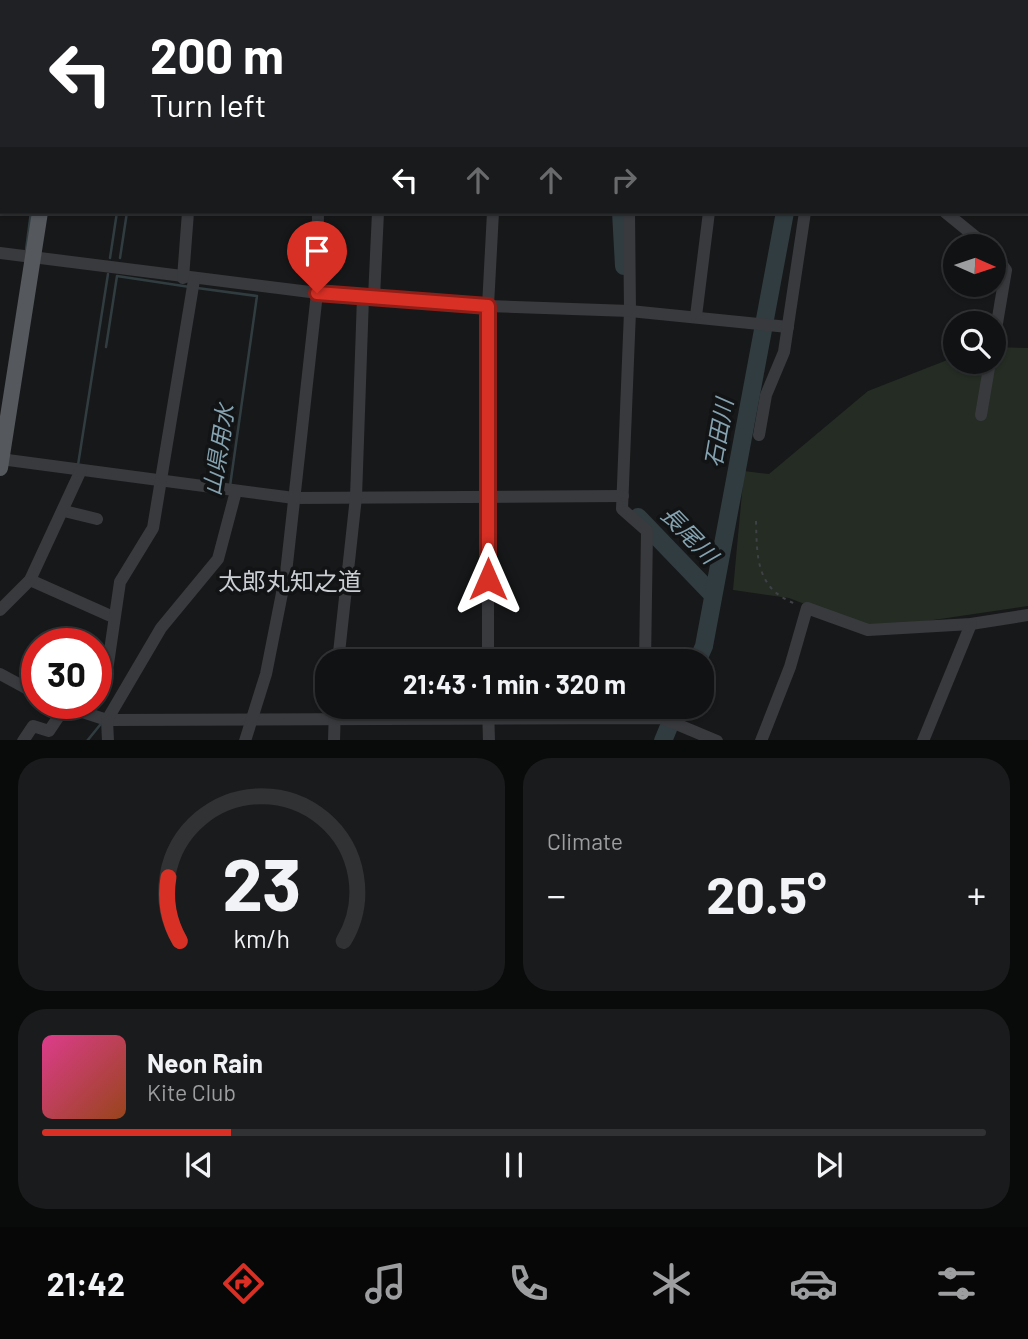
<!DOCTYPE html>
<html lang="en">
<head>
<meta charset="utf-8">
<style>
	:root { --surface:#111213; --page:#1a1b1c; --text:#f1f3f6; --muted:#9c9ea0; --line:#303233; --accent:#d93025 }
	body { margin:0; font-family:Barlow,"Noto Sans JP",sans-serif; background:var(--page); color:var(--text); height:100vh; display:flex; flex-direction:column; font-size:26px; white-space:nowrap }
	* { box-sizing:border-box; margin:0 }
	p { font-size:23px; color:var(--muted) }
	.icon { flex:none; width:38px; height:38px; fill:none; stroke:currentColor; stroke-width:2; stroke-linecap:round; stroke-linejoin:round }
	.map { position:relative; height:740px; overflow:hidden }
	.drawer { display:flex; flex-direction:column; gap:18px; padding:18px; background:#090a0a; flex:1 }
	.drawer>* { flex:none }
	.guide { position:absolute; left:0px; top:0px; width:1029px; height:214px; box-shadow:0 2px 5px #0004,0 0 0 2px var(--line); background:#202124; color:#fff; overflow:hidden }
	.needle { width:46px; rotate:93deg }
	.fabs { position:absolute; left:943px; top:234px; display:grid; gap:14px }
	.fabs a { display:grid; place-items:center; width:63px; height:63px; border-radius:50%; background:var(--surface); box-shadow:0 2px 5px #0004,0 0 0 2px var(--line); font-size:35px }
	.speed { position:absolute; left:21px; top:628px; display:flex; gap:14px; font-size:35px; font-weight:700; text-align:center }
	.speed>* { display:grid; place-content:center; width:91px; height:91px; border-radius:50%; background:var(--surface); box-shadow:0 2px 5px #0004,0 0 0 2px var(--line); line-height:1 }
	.speed .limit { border:10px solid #d22; background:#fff; color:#111 }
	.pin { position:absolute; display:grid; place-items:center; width:60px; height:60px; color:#fff; margin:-72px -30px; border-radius:50% 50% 50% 0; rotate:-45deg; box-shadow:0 0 7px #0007 }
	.pin .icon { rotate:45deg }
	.me { position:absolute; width:77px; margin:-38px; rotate:0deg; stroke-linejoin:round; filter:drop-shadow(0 0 5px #0008) }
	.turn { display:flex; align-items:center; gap:24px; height:147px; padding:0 35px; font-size:32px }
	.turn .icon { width:91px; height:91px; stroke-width:2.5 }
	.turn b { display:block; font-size:49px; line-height:60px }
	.lanes { display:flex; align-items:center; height:66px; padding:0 35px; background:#0003; justify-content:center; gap:35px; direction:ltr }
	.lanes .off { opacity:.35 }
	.big { font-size:52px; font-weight:700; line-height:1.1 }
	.drawer .widget { flex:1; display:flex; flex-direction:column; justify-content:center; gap:10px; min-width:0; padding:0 24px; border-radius:28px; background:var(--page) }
	.drawer .dial { align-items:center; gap:0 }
	.dial svg { height:182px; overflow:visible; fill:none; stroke:var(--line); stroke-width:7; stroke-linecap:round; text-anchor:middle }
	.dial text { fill:var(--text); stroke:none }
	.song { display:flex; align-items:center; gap:21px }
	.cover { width:84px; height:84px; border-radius:10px; background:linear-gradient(135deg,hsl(330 70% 55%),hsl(20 70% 35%)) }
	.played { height:7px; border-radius:4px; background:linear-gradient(90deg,var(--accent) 20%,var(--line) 20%) }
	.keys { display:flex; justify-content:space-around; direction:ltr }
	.heat { display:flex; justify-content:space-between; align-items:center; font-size:38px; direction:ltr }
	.drawer .tiles { flex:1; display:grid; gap:18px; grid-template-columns:1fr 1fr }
	.widget:last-child { grid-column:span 2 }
	.trip { position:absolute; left:315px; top:649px; width:399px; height:70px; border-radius:28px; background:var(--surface); box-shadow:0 2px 5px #0004,0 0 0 2px var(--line); font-weight:700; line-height:70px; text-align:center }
	.menu { display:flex; height:112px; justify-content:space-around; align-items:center; background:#070708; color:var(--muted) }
	.menu .icon { width:49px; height:49px }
	.menu .on { color:var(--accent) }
	.menu b { font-size:32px; color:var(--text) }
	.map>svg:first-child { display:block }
</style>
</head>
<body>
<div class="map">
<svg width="1028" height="741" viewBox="0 0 1028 741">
	<rect width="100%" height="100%" fill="#171819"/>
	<path fill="#242c24" d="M 994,347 L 1028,348 L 1028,606 L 886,627 L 864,627 L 789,598 L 733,590 L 744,471 L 769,474 L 868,391 L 955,357 L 956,362 L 994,362 Z"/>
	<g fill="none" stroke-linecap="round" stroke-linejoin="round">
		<g stroke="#313c41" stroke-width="2.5">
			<path d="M 173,2 L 174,0"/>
			<path d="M 26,250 L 31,212"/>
			<path d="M 110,258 L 117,212"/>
			<path d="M 120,258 L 127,212"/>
			<path d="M 197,288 L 257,296 L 230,486"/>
			<path d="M 106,347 L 117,276 L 190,287"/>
			<path d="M 78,465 L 108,274"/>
			<path d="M 87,741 L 100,725"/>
		</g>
		<g stroke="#313c41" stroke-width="18">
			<path d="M 556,0 L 563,2"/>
			<path d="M 810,2 L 810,0"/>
			<path d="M 621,212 L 624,266"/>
			<path d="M 638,517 L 713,595"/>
			<path d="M 697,662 L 704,646 L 785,212"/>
			<path d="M 663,741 L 677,707"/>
		</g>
		<g stroke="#3f4145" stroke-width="2" stroke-dasharray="3.5 5" stroke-linecap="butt">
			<path d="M 48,2 L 50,0"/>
			<path d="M 0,100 L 2,89"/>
			<path d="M 756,521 C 757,558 756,589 796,604"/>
		</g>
		<g stroke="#393a3e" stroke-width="12">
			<path d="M 300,0 L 300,2"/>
			<path d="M 404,0 L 438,2"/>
			<path d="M 225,2 L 225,0"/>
			<path d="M 390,2 L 391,0"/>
			<path d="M 502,2 L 502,0"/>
			<path d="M 615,2 L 615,0"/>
			<path d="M 731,2 L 731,0"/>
			<path d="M 824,2 L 824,0"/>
			<path d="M 629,212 L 630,311 L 622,509 L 647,531 L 645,662"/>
			<path d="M 945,212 L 988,247"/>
			<path d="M 0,253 L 334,295 L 488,306 L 630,311 L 788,327"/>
			<path d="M 994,254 L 1006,270 L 994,341"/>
			<path d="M 183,278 L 188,212"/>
			<path d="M 374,298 L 378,212"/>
			<path d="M 696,316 L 709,212"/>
			<path d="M 981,415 L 990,362"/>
			<path d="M 759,435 L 766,395 L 784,352 L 805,212"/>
			<path d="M 0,459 L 294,498 L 623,496"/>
			<path d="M 64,511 L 97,519"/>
			<path d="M 30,580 L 113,617"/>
			<path d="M 0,610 L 30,580 L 81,470"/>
			<path d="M 338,662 L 356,497 L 363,297"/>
			<path d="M 488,662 L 488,306 L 493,212"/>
			<path d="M 0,674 L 37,694"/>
			<path d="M 96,690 L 108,664 L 120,582 L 153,528 L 194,280"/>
			<path d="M 58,704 L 107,720 L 662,718 L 717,741"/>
			<path d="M 488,707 L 489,741"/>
			<path d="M 23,741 L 33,726 L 49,731 L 65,707 L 71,705"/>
			<path d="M 108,741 L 107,720 L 161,628 L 218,559 L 236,491"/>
			<path d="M 245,741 L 266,674 L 286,573 L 317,293 L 318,212"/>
			<path d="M 334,741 L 335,707"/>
			<path d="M 761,741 L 790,667 L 807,608 L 868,630 L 971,624 L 1028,615"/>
			<path d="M 923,741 L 971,624"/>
		</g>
		<g stroke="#55585d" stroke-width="16">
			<path d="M 69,2 L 70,0"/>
			<path d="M 0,468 L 40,212"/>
		</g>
	</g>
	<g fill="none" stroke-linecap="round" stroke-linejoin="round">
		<g stroke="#8d1f18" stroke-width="18">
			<path id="route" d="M 317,293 L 488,306 L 488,579"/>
		</g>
		<use href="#route" stroke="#d93025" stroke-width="12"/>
	</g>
	<g text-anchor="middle" stroke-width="7" stroke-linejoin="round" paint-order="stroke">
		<g font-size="23" font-style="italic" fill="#84a2b0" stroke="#121314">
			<text transform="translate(719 433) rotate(-80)" y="8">石田川</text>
			<text transform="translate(219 450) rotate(-81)" y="8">山県用水</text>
			<text transform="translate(689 535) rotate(46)" y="8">長尾川</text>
		</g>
		<g font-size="24" fill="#cbcfd4" stroke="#121314">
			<text x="290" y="590">太郎丸知之道</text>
		</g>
	</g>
</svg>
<div class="fabs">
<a><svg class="needle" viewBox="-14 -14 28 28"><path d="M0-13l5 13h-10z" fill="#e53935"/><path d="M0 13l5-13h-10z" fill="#9c9ea0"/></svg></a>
<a><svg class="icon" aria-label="search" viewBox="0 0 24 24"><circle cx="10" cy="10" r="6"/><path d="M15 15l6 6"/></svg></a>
</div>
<div class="speed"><div class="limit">30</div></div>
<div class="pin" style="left:317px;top:293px;background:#d93025"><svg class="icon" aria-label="arrive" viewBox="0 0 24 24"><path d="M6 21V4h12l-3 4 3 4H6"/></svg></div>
<svg class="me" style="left:488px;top:579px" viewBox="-20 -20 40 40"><path d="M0-17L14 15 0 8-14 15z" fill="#d93025" stroke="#fff" stroke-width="4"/></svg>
<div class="trip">21:43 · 1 min · 320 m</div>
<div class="guide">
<div class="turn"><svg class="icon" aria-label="left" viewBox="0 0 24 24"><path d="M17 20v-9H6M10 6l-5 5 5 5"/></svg><div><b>200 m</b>Turn left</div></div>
<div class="lanes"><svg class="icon" aria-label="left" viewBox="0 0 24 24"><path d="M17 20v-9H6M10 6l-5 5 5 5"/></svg><svg class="icon off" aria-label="ahead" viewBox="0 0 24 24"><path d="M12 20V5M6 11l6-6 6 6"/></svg><svg class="icon off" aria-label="ahead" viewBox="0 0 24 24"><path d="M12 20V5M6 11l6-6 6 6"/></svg><svg class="icon off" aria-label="right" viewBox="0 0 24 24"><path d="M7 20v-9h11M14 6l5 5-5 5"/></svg></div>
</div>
</div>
<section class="drawer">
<div class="tiles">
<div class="widget dial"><svg viewBox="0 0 100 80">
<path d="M14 69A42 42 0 1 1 86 69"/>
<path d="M14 69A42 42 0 0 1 9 41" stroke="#d93025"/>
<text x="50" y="56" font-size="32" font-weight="700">23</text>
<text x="50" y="72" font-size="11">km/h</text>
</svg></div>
<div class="widget"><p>Climate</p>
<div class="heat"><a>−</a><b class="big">20.5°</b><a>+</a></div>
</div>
<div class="widget">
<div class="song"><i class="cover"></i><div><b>Neon Rain</b><p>Kite Club</p></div></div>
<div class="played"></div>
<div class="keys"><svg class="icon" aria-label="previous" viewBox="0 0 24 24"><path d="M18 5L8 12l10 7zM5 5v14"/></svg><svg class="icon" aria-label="pause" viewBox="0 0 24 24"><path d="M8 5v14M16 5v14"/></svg><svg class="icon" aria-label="next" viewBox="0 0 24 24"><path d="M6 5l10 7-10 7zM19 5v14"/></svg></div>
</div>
</div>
</section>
<nav class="menu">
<b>21:42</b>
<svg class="icon on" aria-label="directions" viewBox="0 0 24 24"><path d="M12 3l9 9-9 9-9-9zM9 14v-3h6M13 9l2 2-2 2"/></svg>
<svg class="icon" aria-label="music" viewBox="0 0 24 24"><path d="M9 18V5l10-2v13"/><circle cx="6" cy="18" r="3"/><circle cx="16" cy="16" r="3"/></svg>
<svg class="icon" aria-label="phone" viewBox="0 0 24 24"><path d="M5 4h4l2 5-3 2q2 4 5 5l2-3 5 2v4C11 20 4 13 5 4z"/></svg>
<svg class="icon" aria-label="climate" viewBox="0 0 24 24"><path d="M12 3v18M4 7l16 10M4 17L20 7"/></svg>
<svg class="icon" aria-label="car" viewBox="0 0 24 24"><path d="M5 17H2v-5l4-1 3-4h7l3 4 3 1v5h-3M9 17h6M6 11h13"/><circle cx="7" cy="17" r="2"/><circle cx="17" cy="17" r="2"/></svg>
<svg class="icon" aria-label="filters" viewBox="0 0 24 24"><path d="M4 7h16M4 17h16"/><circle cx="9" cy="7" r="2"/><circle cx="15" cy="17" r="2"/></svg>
</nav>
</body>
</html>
